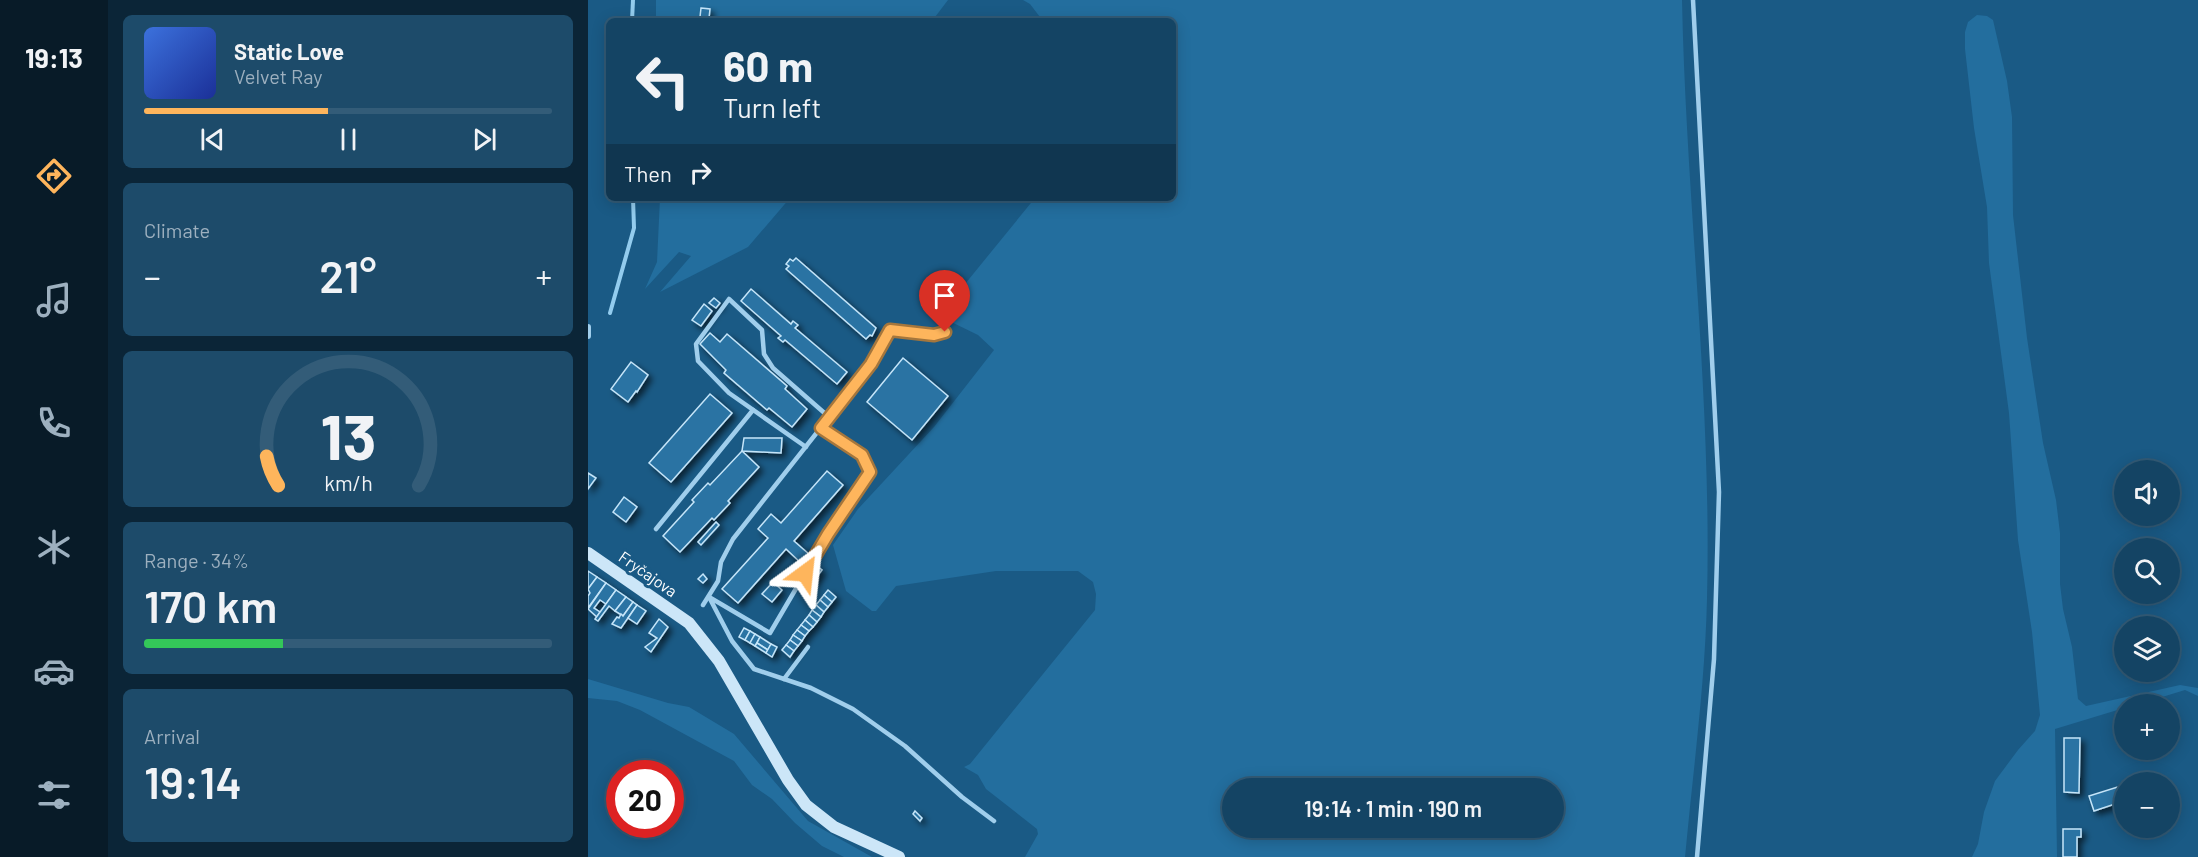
<!DOCTYPE html>
<html lang="en">
<head>
<meta charset="utf-8">
<style>
	:root { --surface:#144464; --page:#1d4b6a; --text:#f1f3f6; --muted:#9db0bf; --line:#335c78; --accent:#feb55c }
	body { margin:0; font-family:Barlow,sans-serif; background:var(--page); color:var(--text); height:100vh; display:flex; flex-direction:column; font-size:22px; white-space:nowrap }
	* { box-sizing:border-box; margin:0 }
	p { font-size:20px; color:var(--muted) }
	.icon { flex:none; width:33px; height:33px; fill:none; stroke:currentColor; stroke-width:2; stroke-linecap:round; stroke-linejoin:round }
	.map { position:relative; flex:1; overflow:hidden }
	.drawer { display:flex; flex-direction:column; gap:15px; padding:15px; background:#0b2537; width:480px }
	.drawer>* { flex:none }
	.banner { position:absolute; left:18px; top:18px; width:570px; height:183px; border-radius:9px; box-shadow:0 3px 15px #0003,0 0 0 2px var(--line); background:#144464; color:var(--text); overflow:hidden }
	.tools { position:absolute; left:1526px; top:460px; display:grid; gap:12px }
	.tools a { display:grid; place-items:center; width:66px; height:66px; border-radius:50%; background:var(--surface); box-shadow:0 3px 15px #0003,0 0 0 2px var(--line); font-size:30px }
	.speed { position:absolute; left:18px; top:760px; display:flex; gap:12px; font-size:30px; font-weight:700; text-align:center }
	.speed>* { display:grid; place-content:center; width:78px; height:78px; border-radius:50%; background:var(--surface); box-shadow:0 3px 15px #0003,0 0 0 2px var(--line); line-height:1 }
	.speed .limit { border:9px solid #d22; background:#fff; color:#111 }
	.pin { position:absolute; display:grid; place-items:center; width:51px; height:51px; color:#fff; margin:-62px -26px; border-radius:50% 50% 50% 0; rotate:-45deg; box-shadow:0 0 6px #0007 }
	.pin .icon { rotate:45deg }
	.me { position:absolute; width:66px; margin:-33px; rotate:30deg; stroke-linejoin:round; filter:drop-shadow(0 0 4px #0008) }
	.turn { display:flex; align-items:center; gap:21px; height:126px; padding:0 18px; font-size:27px }
	.turn .icon { width:78px; height:78px; stroke-width:2.5 }
	.turn b { display:block; font-size:42px; line-height:51px }
	.then { display:flex; align-items:center; height:57px; padding:0 18px; background:#0003; gap:12px; font-size:22px }
	.big { font-size:45px; font-weight:600; line-height:1.1 }
	.drawer .card { flex:1; display:flex; flex-direction:column; justify-content:center; gap:9px; min-width:0; padding:0 21px; border-radius:9px; background:var(--page) }
	.drawer .dial { align-items:center; gap:0 }
	.dial svg { height:156px; overflow:visible; fill:none; stroke:var(--line); stroke-width:7; stroke-linecap:round; text-anchor:middle }
	.dial text { fill:var(--text); stroke:none }
	.song { display:flex; align-items:center; gap:18px }
	.cover { width:72px; height:72px; border-radius:9px; background:linear-gradient(135deg,hsl(220 70% 55%),hsl(230 70% 35%)) }
	.played { height:6px; border-radius:3px; background:linear-gradient(90deg,var(--accent) 45%,var(--line) 45%) }
	.keys { display:flex; justify-content:space-around; direction:ltr }
	.heat { display:flex; justify-content:space-between; align-items:center; font-size:33px; direction:ltr }
	.charge { height:9px; border-radius:4px; background:linear-gradient(90deg,#34c759 34%,var(--line) 0) }
	.trip { position:absolute; left:634px; top:778px; width:342px; height:60px; border-radius:30px; background:var(--surface); box-shadow:0 3px 15px #0003,0 0 0 2px var(--line); font-weight:600; line-height:60px; text-align:center }
	main { display:flex; flex:1; min-height:0 }
	.tabs { display:flex; flex-direction:column; width:108px; justify-content:space-around; align-items:center; background:#081b28; color:var(--muted) }
	.tabs .icon { width:42px; height:42px }
	.tabs .selected { color:var(--accent) }
	.tabs b { font-size:27px; color:var(--text) }
	.map>svg:first-child { display:block }
</style>
</head>
<body>
<main>
<nav class="tabs">
<b>19:13</b>
<svg class="icon selected" aria-label="directions" viewBox="0 0 24 24"><path d="M12 3l9 9-9 9-9-9zM9 14v-3h6M13 9l2 2-2 2"/></svg>
<svg class="icon" aria-label="music" viewBox="0 0 24 24"><path d="M9 18V5l10-2v13"/><circle cx="6" cy="18" r="3"/><circle cx="16" cy="16" r="3"/></svg>
<svg class="icon" aria-label="phone" viewBox="0 0 24 24"><path d="M5 4h4l2 5-3 2q2 4 5 5l2-3 5 2v4C11 20 4 13 5 4z"/></svg>
<svg class="icon" aria-label="climate" viewBox="0 0 24 24"><path d="M12 3v18M4 7l16 10M4 17L20 7"/></svg>
<svg class="icon" aria-label="car" viewBox="0 0 24 24"><path d="M5 17H2v-5l4-1 3-4h7l3 4 3 1v5h-3M9 17h6M6 11h13"/><circle cx="7" cy="17" r="2"/><circle cx="17" cy="17" r="2"/></svg>
<svg class="icon" aria-label="filters" viewBox="0 0 24 24"><path d="M4 7h16M4 17h16"/><circle cx="9" cy="7" r="2"/><circle cx="15" cy="17" r="2"/></svg>
</nav>
<section class="drawer">
<div class="card">
<div class="song"><i class="cover"></i><div><b>Static Love</b><p>Velvet Ray</p></div></div>
<div class="played"></div>
<div class="keys"><svg class="icon" aria-label="previous" viewBox="0 0 24 24"><path d="M18 5L8 12l10 7zM5 5v14"/></svg><svg class="icon" aria-label="pause" viewBox="0 0 24 24"><path d="M8 5v14M16 5v14"/></svg><svg class="icon" aria-label="next" viewBox="0 0 24 24"><path d="M6 5l10 7-10 7zM19 5v14"/></svg></div>
</div>
<div class="card"><p>Climate</p>
<div class="heat"><a>−</a><b class="big">21°</b><a>+</a></div>
</div>
<div class="card dial"><svg viewBox="0 0 100 80">
<path d="M14 69A42 42 0 1 1 86 69"/>
<path d="M14 69A42 42 0 0 1 8 54" stroke="#feb55c"/>
<text x="50" y="56" font-size="32" font-weight="700">13</text>
<text x="50" y="72" font-size="11">km/h</text>
</svg></div>
<div class="card"><p>Range · 34%</p><b class="big">170 km</b><div class="charge"></div></div>
<div class="card"><p>Arrival</p><b class="big">19:14</b></div>
</section>
<div class="map">
<svg width="1610" height="857" viewBox="0 0 1610 857">
	<defs>
		<filter id="shadow"><feDropShadow dx="4" dy="4" stdDeviation="3" flood-color="#0009"/></filter>
	</defs>
	<rect width="100%" height="100%" fill="#1a5a85"/>
	<g fill="#236e9e" fill-rule="evenodd">
		<path d="M 68,0 L 360,0 L 344,21 L 68,21 Z"/>
		<path d="M 435,0 L 1094,0 C 1098,200 1124,399 1119,599 C 1117,685 1105,771 1097,857 L 437,857 L 450,834 L 449,829 L 398,789 L 390,775 L 376,767 L 382,764 L 507,610 L 508,594 L 505,582 L 490,571 L 408,571 L 308,586 L 288,611 L 284,611 L 258,591 L 245,545 L 270,509 L 346,427 L 406,350 L 390,335 L 351,316 L 447,198 L 585,198 L 585,21 L 455,21 L 442,4 ZM 645,789 L 966,789 L 966,828 L 645,828 Z"/>
		<path d="M 1389,15 L 1399,16 L 1405,20 L 1419,81 L 1424,117 L 1425,215 L 1439,338 L 1455,443 L 1468,500 L 1472,533 L 1472,584 L 1475,609 L 1484,647 L 1490,699 L 1498,706 L 1592,685 L 1610,688 L 1610,696 L 1597,690 L 1548,705 L 1536,705 L 1536,708 L 1467,729 L 1469,857 L 1384,857 L 1390,844 L 1396,812 L 1407,781 L 1430,750 L 1447,731 L 1452,715 L 1444,632 L 1430,540 L 1421,413 L 1401,263 L 1399,207 L 1386,128 L 1377,49 L 1377,32 L 1380,22 Z"/>
		<path d="M 72,198 L 202,198 L 160,247 L 72,292 L 103,256 L 91,252 L 57,289 L 69,262 Z"/>
		<path d="M 0,679 L 80,703 L 101,707 L 146,734 L 220,821 L 284,857 L 256,857 L 234,846 L 207,823 L 184,799 L 164,785 L 146,761 L 52,710 L 29,701 L 0,698 Z"/>
	</g>
	<g fill="none" stroke-linecap="round" stroke-linejoin="round">
		<g stroke="#93ccee" stroke-width="4">
			<path d="M 44,21 L 45,0"/>
			<path d="M 22,313 L 46,228 L 45,198"/>
		</g>
	</g>
	<g fill="#2973a3" stroke="#c5e5f9" stroke-width="1.5" filter="url(#shadow)">
		<path d="M 113,8 L 122,9 L 121,18 L 112,17 Z"/>
		<path d="M 208,258 L 288,328 L 284,336 L 282,335 L 278,339 L 198,269 L 201,266 L 198,264 L 202,259 L 205,261 Z"/>
		<path d="M 163,289 L 203,324 L 205,321 L 210,325 L 207,328 L 259,372 L 249,384 L 197,340 L 195,342 L 190,338 L 193,336 L 153,301 Z"/>
		<path d="M 126,298 L 132,303 L 128,308 L 121,303 Z"/>
		<path d="M 116,304 L 124,311 L 113,326 L 104,320 Z"/>
		<path d="M 122,333 L 132,342 L 139,334 L 199,386 L 197,389 L 219,409 L 204,427 L 181,408 L 179,410 L 136,373 L 138,370 L 112,344 Z"/>
		<path d="M 315,358 L 360,396 L 324,440 L 279,402 Z"/>
		<path d="M 43,362 L 60,375 L 49,392 L 48,391 L 40,402 L 23,389 Z"/>
		<path d="M 122,394 L 144,413 L 83,482 L 61,463 Z"/>
		<path d="M 156,438 L 194,438 L 193,453 L 154,451 Z"/>
		<path d="M 154,451 L 171,467 L 140,501 L 142,503 L 126,520 L 124,518 L 92,552 L 75,536 L 106,502 L 104,500 L 120,483 L 122,485 Z"/>
		<path d="M 239,471 L 255,485 L 206,541 L 222,555 L 214,564 L 198,549 L 150,603 L 134,589 L 180,538 L 170,529 L 183,514 L 193,523 Z"/>
		<path d="M 0,473 L 8,478 L 0,489 Z"/>
		<path d="M 36,497 L 49,507 L 38,522 L 25,512 Z"/>
		<path d="M 128,522 L 131,525 L 113,545 L 110,542 Z"/>
		<path d="M 229,566 L 234,570 L 225,582 L 220,579 Z"/>
		<path d="M 0,571 L 9,577 L 0,589 Z"/>
		<path d="M 115,574 L 119,579 L 115,583 L 110,579 Z"/>
		<path d="M 9,577 L 18,583 L 0,608 L 0,596 L 2,593 L 0,589 Z"/>
		<path d="M 185,582 L 194,590 L 184,602 L 174,594 Z"/>
		<path d="M 18,583 L 28,590 L 18,604 L 12,600 L 6,608 L 12,612 L 9,617 L 0,609 Z"/>
		<path d="M 28,590 L 38,597 L 27,611 L 21,606 L 10,621 L 7,619 Z"/>
		<path d="M 240,590 L 248,597 L 244,602 L 236,595 Z"/>
		<path d="M 236,595 L 244,602 L 240,607 L 232,600 Z"/>
		<path d="M 38,597 L 45,602 L 35,616 L 27,611 Z"/>
		<path d="M 232,600 L 240,607 L 236,612 L 228,605 Z"/>
		<path d="M 45,602 L 49,605 L 33,628 L 24,624 L 29,617 L 31,618 L 33,614 L 35,616 Z"/>
		<path d="M 49,605 L 58,611 L 49,624 L 40,618 Z"/>
		<path d="M 228,605 L 236,612 L 233,617 L 224,610 Z"/>
		<path d="M 224,610 L 233,617 L 229,622 L 221,615 Z"/>
		<path d="M 221,615 L 229,622 L 225,627 L 217,620 Z"/>
		<path d="M 71,619 L 80,627 L 63,652 L 57,647 L 69,638 L 61,633 Z"/>
		<path d="M 217,620 L 225,627 L 221,631 L 213,625 Z"/>
		<path d="M 213,625 L 221,631 L 217,636 L 209,630 Z"/>
		<path d="M 156,628 L 162,631 L 157,640 L 151,637 Z"/>
		<path d="M 209,630 L 217,636 L 214,641 L 205,635 Z"/>
		<path d="M 162,631 L 167,634 L 162,643 L 157,640 Z"/>
		<path d="M 167,634 L 172,637 L 167,646 L 162,643 Z"/>
		<path d="M 205,635 L 214,641 L 210,646 L 202,640 Z"/>
		<path d="M 172,637 L 183,644 L 180,650 L 169,643 Z"/>
		<path d="M 202,640 L 210,646 L 206,651 L 198,645 Z"/>
		<path d="M 169,643 L 180,650 L 178,653 L 167,646 Z"/>
		<path d="M 183,644 L 189,647 L 184,657 L 178,653 Z"/>
		<path d="M 198,645 L 206,651 L 202,657 L 194,650 Z"/>
		<path d="M 1476,738 L 1492,738 L 1491,793 L 1476,792 Z"/>
		<path d="M 1536,785 L 1536,801 L 1506,811 L 1501,796 Z"/>
		<path d="M 327,811 L 334,818 L 332,821 L 325,814 Z"/>
		<path d="M 1475,829 L 1493,829 L 1493,837 L 1489,837 L 1489,857 L 1475,857 Z"/>
	</g>
	<g fill="none" stroke-linecap="round" stroke-linejoin="round">
		<g stroke="#a0ceec" stroke-width="4.5">
			<path d="M 1105,0 L 1131,492 L 1126,659 L 1109,857"/>
			<path d="M 233,428 L 274,455 L 282,472 L 240,534 L 182,633 L 121,597 L 144,641 L 166,669 L 223,688 L 265,709 L 317,746 L 374,797 L 406,821"/>
			<path d="M 218,447 L 141,393 L 110,361 L 108,344 L 141,299 L 174,330 L 176,354 L 185,368 L 241,417"/>
			<path d="M 68,529 L 165,410"/>
			<path d="M 115,605 L 130,581 L 133,562 L 145,539 L 283,364 L 302,331 L 346,335 L 357,331"/>
			<path d="M 196,679 L 220,647"/>
		</g>
		<path stroke="#a0ceec" stroke-width="6" d="M 0,327 L 0,336"/>
		<path stroke="#cce6f8" stroke-width="12" d="M 0,553 L 101,623 L 131,661 L 200,780 L 218,805 L 246,827 L 311,857"/>
	</g>
	<g fill="none" stroke-linecap="round" stroke-linejoin="round">
		<g stroke="#a5763c" stroke-width="15">
			<path id="route" d="M 217,573 L 240,534 L 282,472 L 274,455 L 233,428 L 283,364 L 302,330 L 346,335 L 357,332"/>
		</g>
		<use href="#route" stroke="#feb55c" stroke-width="10"/>
	</g>
	<g text-anchor="middle" stroke-width="6" stroke-linejoin="round" paint-order="stroke">
		<g font-size="16" fill="#fff" stroke="#1a5a85">
			<text transform="translate(60 574) rotate(35)" y="6">Fryčajova</text>
		</g>
	</g>
</svg>
<div class="tools">
<a><svg class="icon" aria-label="sound" viewBox="0 0 24 24"><path d="M4 9h4l5-4v14l-5-4H4zM17 9q2 3 0 6"/></svg></a>
<a><svg class="icon" aria-label="search" viewBox="0 0 24 24"><circle cx="10" cy="10" r="6"/><path d="M15 15l6 6"/></svg></a>
<a><svg class="icon" aria-label="layers" viewBox="0 0 24 24"><path d="M12 4l9 5-9 5-9-5zM3 14l9 5 9-5"/></svg></a>
<a>+</a>
<a>−</a>
</div>
<div class="speed"><div class="limit">20</div></div>
<div class="pin" style="left:357px;top:332px;background:#d93025"><svg class="icon" aria-label="arrive" viewBox="0 0 24 24"><path d="M6 21V4h12l-3 4 3 4H6"/></svg></div>
<svg class="me" style="left:217px;top:573px" viewBox="-20 -20 40 40"><path d="M0-17L14 15 0 8-14 15z" fill="#feb55c" stroke="#fff" stroke-width="4"/></svg>
<div class="trip">19:14 · 1 min · 190 m</div>
<div class="banner">
<div class="turn"><svg class="icon" aria-label="left" viewBox="0 0 24 24"><path d="M17 20v-9H6M10 6l-5 5 5 5"/></svg><div><b>60 m</b>Turn left</div></div>
<div class="then">Then<svg class="icon" aria-label="right" viewBox="0 0 24 24"><path d="M7 20v-9h11M14 6l5 5-5 5"/></svg></div>
</div>
</div>
</main>
</body>
</html>
